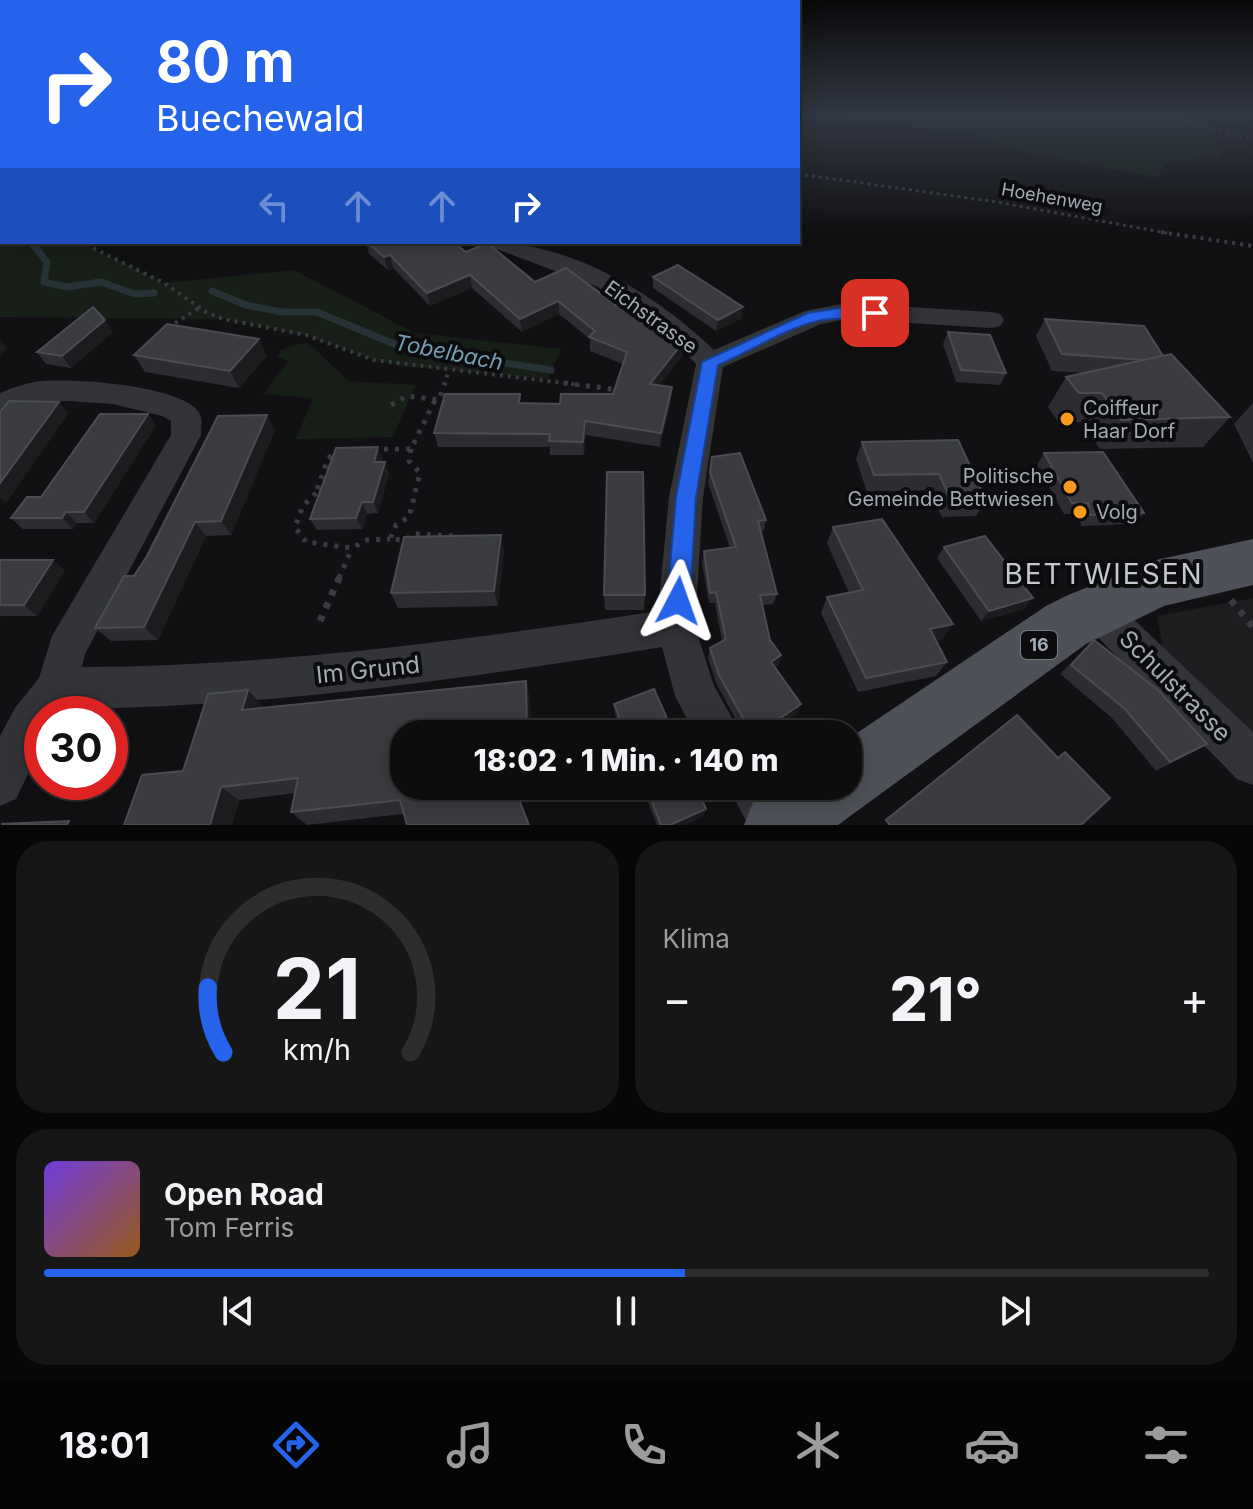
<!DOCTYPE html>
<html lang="de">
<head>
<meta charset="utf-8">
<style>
	:root { --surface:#0d0d0e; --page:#161617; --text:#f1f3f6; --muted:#9a9c9e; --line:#2d2d2e; --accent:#2563eb }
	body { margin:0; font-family:Inter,sans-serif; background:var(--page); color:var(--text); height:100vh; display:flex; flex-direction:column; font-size:30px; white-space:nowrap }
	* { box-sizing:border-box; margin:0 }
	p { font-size:26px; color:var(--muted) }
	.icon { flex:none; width:44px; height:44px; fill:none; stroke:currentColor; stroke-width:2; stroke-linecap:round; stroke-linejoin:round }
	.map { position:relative; height:825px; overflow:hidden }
	.panel { display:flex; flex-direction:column; gap:16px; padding:16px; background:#070708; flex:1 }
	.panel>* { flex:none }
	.guide { position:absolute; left:0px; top:0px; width:800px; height:244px; box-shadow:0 4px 20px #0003,0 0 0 2px var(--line); background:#2563eb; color:#fff; overflow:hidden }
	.speed { position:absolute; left:24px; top:696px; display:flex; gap:16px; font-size:40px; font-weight:700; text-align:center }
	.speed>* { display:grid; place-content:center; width:104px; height:104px; border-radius:50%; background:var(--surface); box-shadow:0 4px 20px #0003,0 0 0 2px var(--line); line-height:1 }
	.speed .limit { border:12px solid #d22; background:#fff; color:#111 }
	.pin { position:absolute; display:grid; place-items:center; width:68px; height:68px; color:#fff; margin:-34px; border-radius:16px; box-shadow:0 4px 12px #0006 }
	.me { position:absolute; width:88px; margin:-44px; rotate:4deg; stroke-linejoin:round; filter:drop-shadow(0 0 6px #0008) }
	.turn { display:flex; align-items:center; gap:28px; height:168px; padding:0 24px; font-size:36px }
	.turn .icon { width:104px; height:104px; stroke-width:2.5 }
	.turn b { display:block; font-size:56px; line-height:68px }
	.lanes { display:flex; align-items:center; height:76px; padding:0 24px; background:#0003; justify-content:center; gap:40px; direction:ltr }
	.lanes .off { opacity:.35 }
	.big { font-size:60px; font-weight:800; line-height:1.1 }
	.panel .card { flex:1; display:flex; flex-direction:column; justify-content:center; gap:12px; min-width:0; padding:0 28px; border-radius:32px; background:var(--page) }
	.panel .dial { align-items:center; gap:0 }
	.dial svg { height:208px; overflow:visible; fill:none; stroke:var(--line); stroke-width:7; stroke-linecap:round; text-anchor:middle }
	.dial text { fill:var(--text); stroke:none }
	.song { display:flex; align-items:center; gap:24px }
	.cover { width:96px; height:96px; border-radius:12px; background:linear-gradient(135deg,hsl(260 70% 55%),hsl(30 70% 35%)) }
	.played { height:8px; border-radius:4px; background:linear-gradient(90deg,var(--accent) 55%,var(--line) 55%) }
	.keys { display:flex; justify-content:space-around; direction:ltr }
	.heat { display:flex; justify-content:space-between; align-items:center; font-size:44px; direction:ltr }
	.panel .tiles { flex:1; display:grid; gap:16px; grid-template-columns:1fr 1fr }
	.card:last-child { grid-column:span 2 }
	.trip { position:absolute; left:390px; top:720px; width:472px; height:80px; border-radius:32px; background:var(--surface); box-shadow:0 4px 20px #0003,0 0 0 2px var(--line); font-weight:800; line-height:80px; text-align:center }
	.tabs { display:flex; height:128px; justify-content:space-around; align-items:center; background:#050506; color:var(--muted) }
	.tabs .icon { width:56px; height:56px }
	.tabs .selected { color:var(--accent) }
	.tabs b { font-size:36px; color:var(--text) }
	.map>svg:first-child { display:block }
</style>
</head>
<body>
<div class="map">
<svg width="1253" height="825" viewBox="0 0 1253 825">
	<rect width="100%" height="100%" fill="#111113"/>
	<path fill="#1d1d20" d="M 1253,598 L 1253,738 L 1163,649 L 1157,616 Z"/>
	<g fill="#171e17">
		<path d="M 822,116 L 1159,116 L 1213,133 L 1220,157 L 1165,163 L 1158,178 L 1022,152 L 972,134 Z"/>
		<path d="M 0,178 L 2,242 L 89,242 L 91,247 L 164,283 L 294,270 L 415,333 L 561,349 L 548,379 L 402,366 L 374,360 L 305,335 L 223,319 L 0,317 Z"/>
		<path d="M 307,342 L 349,381 L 415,385 L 393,437 L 296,439 L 313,398 L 263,394 L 288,361 L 277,357 L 280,350 Z"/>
	</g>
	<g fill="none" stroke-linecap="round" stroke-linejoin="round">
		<g stroke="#273237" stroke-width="7">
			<path d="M 31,242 L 47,262 L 44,282 L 67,287 L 101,282 L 135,294 L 154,293"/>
			<path d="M 212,291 L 246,305 L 282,312 L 317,312 L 404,348 L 551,370"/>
		</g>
		<g stroke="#383b3f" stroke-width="3" stroke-dasharray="3 4" stroke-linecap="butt">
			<path d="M 1165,116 L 1253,139"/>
			<path d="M 798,174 L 997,202 L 1172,234"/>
		</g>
		<g stroke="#383b3f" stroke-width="4" stroke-dasharray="3 5" stroke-linecap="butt">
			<path d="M 1161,232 L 1253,246"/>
			<path d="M 89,242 L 91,247 L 164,283 L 206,312 L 223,319 L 306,335 L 374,360 L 580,385"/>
			<path d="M 175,323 L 199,308"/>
			<path d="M 444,385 L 449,370"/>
		</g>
		<g stroke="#383b3f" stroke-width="5" stroke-dasharray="4 7" stroke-linecap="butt">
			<path d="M 564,383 L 620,390"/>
			<path d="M 391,405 L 407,396 L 439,400 L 445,383"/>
			<path d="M 373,449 L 411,449 L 435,400"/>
			<path d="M 411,449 L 409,461 L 420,473 L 409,517 L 396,525 L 390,539 L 405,540 L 414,534 L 454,536 L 453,541"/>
			<path d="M 316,493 L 303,506 L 295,527 L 306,542 L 352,548 L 367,540 L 390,539"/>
			<path d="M 323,493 L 316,493 L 328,458 L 337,453"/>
			<path d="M 339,578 L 352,548"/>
		</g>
		<g stroke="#383b3f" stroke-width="7" stroke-dasharray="6 8" stroke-linecap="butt">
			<path d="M 1231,600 L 1253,627"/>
			<path d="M 320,621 L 340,576"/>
		</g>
		<g fill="#323438" fill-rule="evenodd">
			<path d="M 488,242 C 570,242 656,294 714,350 L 805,311 L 846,303 L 991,312 L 1000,314 L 1004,320 L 1000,326 L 991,328 L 846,319 L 821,324 L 723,367 L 703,497 L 695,627 L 714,686 L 741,734 L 695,734 L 675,696 L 662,647 C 464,679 268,707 67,709 L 63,714 L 42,714 L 42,745 L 16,799 L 0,806 L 0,736 L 15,708 L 39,678 L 52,636 L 171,435 L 171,421 L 162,416 L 113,404 L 70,401 L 34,402 L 0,417 L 0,393 C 11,388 23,384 35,382 C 67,377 178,385 198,411 C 203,417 201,427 201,435 L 85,654 L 82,667 C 276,666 467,640 658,611 L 669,497 L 696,364 L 677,345 L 598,287 L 491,247 Z"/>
			<path d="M 1096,591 L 1110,597 L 1253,732 L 1253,785 L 1237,779 L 1082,621 L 1077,609 L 1082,597 Z"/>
			<path d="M 728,786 L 777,786 L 799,825 L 748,825 Z"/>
		</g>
		<path fill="#4e5157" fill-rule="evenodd" d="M 1253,539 L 1253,585 L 1164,606 L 1086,644 L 838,825 L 744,825 L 754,800 L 776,786 L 848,786 L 848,739 L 1046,606 L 1068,595 L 1156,560 Z"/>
	</g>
	<g fill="#2d2d31">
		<path d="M 366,242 L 453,242 L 466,252 L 535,282 L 619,307 L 642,321 L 683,355 L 659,385 L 671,401 L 660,447 L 586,435 L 584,455 L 550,455 L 550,447 L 438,447 L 434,433 L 522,403 L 560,404 L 613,394 L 623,364 L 590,351 L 590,339 L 559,314 L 522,332 L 472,288 L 430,306 L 393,268 L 388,270 L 369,254 Z"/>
		<path d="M 653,277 L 742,318 L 716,331 L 653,288 Z"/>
		<path d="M 1045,319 L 1163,356 L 1230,417 L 1203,447 L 1100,449 L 1082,422 L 1059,423 L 1048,407 L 1066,377 L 1085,373 L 1052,371 L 1036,336 Z"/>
		<path d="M 113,332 L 71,368 L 46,364 L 37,352 Z"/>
		<path d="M 948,332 L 1006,373 L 1000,385 L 956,382 L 943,344 Z"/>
		<path d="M 134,355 L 267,356 L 239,388 L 145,372 Z"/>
		<path d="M 1253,403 L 1253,463 L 1234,424 Z"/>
		<path d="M 148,414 L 156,425 L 94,523 L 77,523 L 73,529 L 23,529 L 11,518 L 41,497 Z"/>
		<path d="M 275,430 L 231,535 L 206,536 L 158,640 L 111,641 L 95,628 L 134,576 Z"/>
		<path d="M 958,440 L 986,500 L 976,516 L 942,517 L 930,490 L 867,492 L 856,459 L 862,442 Z"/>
		<path d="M 1044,453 L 1144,513 L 1134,524 L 1081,526 L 1079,514 L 1064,514 L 1037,465 Z"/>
		<path d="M 712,457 L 766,520 L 764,531 L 761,531 L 777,594 L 773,604 L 763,605 L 770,640 L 781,655 L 778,665 L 774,667 L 801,704 L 797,713 L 766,734 L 744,734 L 717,685 L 708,658 L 710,648 L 722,641 L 715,603 L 709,603 L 702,562 L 704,551 L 730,548 L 708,483 Z"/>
		<path d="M 383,459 L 382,462 L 389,473 L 378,513 L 367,514 L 362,529 L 317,530 L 310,519 Z"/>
		<path d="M 833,527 L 953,624 L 942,639 L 936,640 L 947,662 L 936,676 L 858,692 L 821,613 L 827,597 L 849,593 L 827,543 Z"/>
		<path d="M 501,535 L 504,551 L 498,606 L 398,608 L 391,593 Z"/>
		<path d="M 944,547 L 1024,609 L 981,621 L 937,558 Z"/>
		<path d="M 0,560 L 65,570 L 37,616 L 1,616 L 0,617 Z"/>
		<path d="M 604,595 L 645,595 L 644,610 L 605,610 Z"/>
		<path d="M 1094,640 L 1192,752 L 1156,771 L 1112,718 L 1060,674 Z"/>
		<path d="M 530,697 L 531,734 L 404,734 L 404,786 L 532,786 L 532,799 L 307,825 L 291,812 L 295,793 L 239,800 L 232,825 L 124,825 L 183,771 L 263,706 L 263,708 Z"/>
		<path d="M 614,704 L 674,734 L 622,734 L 615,714 Z"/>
		<path d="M 42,748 L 42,774 L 32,768 Z"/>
		<path d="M 642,786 L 696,786 L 704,816 L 684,825 L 657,825 Z"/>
	</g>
	<g fill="#1c1c1f">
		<path d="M 390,255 L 393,268 L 388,270 L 384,257 Z"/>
		<path d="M 470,275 L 472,288 L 430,306 L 427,293 Z"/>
		<path d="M 558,301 L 559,314 L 522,332 L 520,319 Z"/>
		<path d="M 743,307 L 742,318 L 716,331 L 718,320 Z"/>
		<path d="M 642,310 L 642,323 L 635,318 Z"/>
		<path d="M 105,320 L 113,332 L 71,368 L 62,356 Z"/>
		<path d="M 0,339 L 7,348 L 0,355 Z"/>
		<path d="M 259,339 L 267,356 L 239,388 L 230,371 Z"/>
		<path d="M 684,341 L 683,355 L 649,398 L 650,384 Z"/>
		<path d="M 672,387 L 671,401 L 660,447 L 661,433 Z"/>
		<path d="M 59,402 L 69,413 L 6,503 L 0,498 L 0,483 Z"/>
		<path d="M 148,414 L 156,425 L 94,523 L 84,512 Z"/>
		<path d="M 267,415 L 275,430 L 231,535 L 221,521 Z"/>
		<path d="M 585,421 L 586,435 L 584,455 L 583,442 Z"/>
		<path d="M 378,447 L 383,459 L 378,473 L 374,462 Z"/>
		<path d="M 385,462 L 389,473 L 378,513 L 373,502 Z"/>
		<path d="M 362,502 L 367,514 L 362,529 L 356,518 Z"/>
		<path d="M 66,512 L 77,523 L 73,529 L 62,518 Z"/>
		<path d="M 195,522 L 206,536 L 158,640 L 144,627 Z"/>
		<path d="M 501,535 L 504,551 L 498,606 L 494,591 Z"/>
		<path d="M 53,560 L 65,570 L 37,616 L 24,605 Z"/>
		<path d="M 1033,598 L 1024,609 L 981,621 L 989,611 Z"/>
		<path d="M 953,624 L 942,639 L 920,644 L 930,629 Z"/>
		<path d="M 781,655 L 778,665 L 768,672 L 771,662 Z"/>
		<path d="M 526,681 L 530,697 L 531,734 L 527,734 Z"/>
		<path d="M 248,690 L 263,706 L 258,726 L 242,710 Z"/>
		<path d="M 801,704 L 797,713 L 766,734 L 757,734 Z"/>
		<path d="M 115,715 L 128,724 L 110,764 L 110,726 Z"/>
		<path d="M 527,786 L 532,786 L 532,799 Z"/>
		<path d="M 221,787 L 239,800 L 232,825 L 210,825 Z"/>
		<path d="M 706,809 L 704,816 L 684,825 L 670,825 Z"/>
	</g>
	<g fill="#393b3f" stroke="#4a4c51" stroke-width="2">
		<path d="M 367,242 L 453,242 L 466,252 L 487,243 L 535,282 L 566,268 L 619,307 L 622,303 L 642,310 L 635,318 L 673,332 L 684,341 L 650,384 L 672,387 L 661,433 L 585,421 L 583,442 L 549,441 L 550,434 L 434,433 L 445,394 L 520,394 L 519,403 L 560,404 L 561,394 L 613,394 L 627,352 L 589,337 L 595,331 L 558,301 L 520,319 L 470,275 L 427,293 L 390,255 L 384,257 Z"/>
		<path d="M 678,265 L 743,307 L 718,320 L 653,277 Z"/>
		<path d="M 93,307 L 105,320 L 62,356 L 37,352 Z"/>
		<path d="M 1045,319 L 1144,326 L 1163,356 L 1144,360 L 1062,354 Z"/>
		<path d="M 167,324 L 259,339 L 230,371 L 134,355 Z"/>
		<path d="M 948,332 L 990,335 L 1006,373 L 961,370 Z"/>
		<path d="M 1171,354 L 1230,417 L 1121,420 L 1102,393 L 1079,393 L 1066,377 Z"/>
		<path d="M 9,401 L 59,402 L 0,483 L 0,412 Z"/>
		<path d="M 100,414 L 148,414 L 84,512 L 66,512 L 62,518 L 11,518 L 27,497 L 41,497 Z"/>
		<path d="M 267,415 L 221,521 L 195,522 L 144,627 L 95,628 L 124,576 L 134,576 L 147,556 L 218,416 Z"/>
		<path d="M 958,440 L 986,500 L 951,500 L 939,474 L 874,475 L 862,442 Z"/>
		<path d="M 378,447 L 374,462 L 385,462 L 373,502 L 362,502 L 356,518 L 310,519 L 336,448 Z"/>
		<path d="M 1103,452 L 1144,513 L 1090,515 L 1088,503 L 1072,503 L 1044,453 Z"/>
		<path d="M 740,453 L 766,520 L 758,521 L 777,594 L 760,595 L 770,640 L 781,655 L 771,662 L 801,704 L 757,734 L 752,734 L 719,675 L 710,648 L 726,639 L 716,592 L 710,593 L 704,551 L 736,547 L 710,472 L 712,457 Z"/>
		<path d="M 607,472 L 643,472 L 645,595 L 604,595 Z"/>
		<path d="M 882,519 L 953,624 L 930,629 L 947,662 L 866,678 L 827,597 L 863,590 L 833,527 Z"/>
		<path d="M 501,535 L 494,591 L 391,593 L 404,537 Z"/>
		<path d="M 985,536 L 1033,598 L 989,611 L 944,547 Z"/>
		<path d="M 0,560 L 53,560 L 24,605 L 0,605 Z"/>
		<path d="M 1094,640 L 1158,690 L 1207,744 L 1170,762 L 1125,709 L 1071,665 Z"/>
		<path d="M 526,681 L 527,734 L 404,734 L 404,786 L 521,786 L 514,787 L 529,825 L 407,825 L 400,800 L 291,812 L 298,778 L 221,787 L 210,825 L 124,825 L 142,775 L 183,771 L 208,694 L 248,690 L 242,710 Z"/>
		<path d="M 654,689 L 674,734 L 626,734 L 614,704 Z"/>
		<path d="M 110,715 L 115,715 L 110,726 Z"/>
		<path d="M 1017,715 L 1058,758 L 1065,752 L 1110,798 L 1081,825 L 890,825 L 886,820 Z"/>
		<path d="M 42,748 L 42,768 L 32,768 Z"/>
		<path d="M 646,786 L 696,786 L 706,809 L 670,825 L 661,825 Z"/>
		<path d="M 69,821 L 67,825 L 2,825 L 2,824 Z"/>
	</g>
	<linearGradient id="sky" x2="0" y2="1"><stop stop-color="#09090a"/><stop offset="0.5" stop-color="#323844"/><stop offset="1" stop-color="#323844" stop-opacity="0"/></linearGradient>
	<rect width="1253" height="231" fill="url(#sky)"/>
	<path fill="#2563eb" stroke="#184099" stroke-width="2" d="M 846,307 L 875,308 L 883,313 C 874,321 837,317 822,320 C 787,327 751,351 718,365 L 696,497 L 690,601 L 686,609 L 678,612 L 670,609 L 667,601 L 676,497 L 702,362 L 808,313 Z"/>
	<g fill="#fa9922" stroke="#0c0c0e" stroke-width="3">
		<circle cx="1067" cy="419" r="8"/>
		<circle cx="1070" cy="487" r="8"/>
		<circle cx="1080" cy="512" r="8"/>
	</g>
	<g text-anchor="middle" stroke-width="8" stroke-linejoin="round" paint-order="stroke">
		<g font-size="18" fill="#a2aab4" stroke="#0c0c0e">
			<text transform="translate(1052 198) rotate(10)" y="6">Hoehenweg</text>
		</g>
		<rect fill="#0c0c0e" stroke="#757b82" stroke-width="2" x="1021" y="631" width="36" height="28" rx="6"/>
		<g font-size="18" font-weight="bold" fill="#a2aab4">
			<text x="1039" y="651">16</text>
		</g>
		<g font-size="20" fill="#a2aab4" stroke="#0c0c0e">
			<text transform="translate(651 317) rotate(36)" y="7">Eichstrasse</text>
		</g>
		<g font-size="20" fill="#a2aab4" stroke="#0c0c0e" text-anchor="start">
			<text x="1083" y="415">Coiffeur<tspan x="1083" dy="23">Haar Dorf</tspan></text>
			<text x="1054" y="483" text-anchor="end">Politische<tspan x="1054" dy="23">Gemeinde Bettwiesen</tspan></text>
			<text x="1096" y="519">Volg</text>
		</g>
		<g font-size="22" font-style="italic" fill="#769db2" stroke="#0c0c0e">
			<text transform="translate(449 352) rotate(11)" y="8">Tobelbach</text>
		</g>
		<g font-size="24" fill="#a2aab4" stroke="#0c0c0e">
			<text transform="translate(368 670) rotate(-6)" y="8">Im Grund</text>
			<text transform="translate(1175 686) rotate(45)" y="8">Schulstrasse</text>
		</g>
		<g font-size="28" letter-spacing="2" fill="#c3c8d0" stroke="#0c0c0e">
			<text x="1104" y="584">BETTWIESEN</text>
		</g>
	</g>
</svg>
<div class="speed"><div class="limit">30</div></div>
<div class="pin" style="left:875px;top:313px;background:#d93025"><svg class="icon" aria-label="arrive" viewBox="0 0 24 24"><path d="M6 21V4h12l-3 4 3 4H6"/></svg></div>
<svg class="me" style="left:678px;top:601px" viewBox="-20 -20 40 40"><path d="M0-17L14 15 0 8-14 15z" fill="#2563eb" stroke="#fff" stroke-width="4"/></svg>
<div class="trip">18:02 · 1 Min. · 140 m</div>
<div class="guide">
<div class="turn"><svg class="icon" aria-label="right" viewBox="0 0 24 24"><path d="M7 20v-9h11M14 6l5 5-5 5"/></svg><div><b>80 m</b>Buechewald</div></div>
<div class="lanes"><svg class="icon off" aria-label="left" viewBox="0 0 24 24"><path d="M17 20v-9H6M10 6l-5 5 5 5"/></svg><svg class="icon off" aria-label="ahead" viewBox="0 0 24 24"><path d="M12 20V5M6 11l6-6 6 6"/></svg><svg class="icon off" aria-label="ahead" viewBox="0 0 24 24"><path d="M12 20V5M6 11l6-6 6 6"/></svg><svg class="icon" aria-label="right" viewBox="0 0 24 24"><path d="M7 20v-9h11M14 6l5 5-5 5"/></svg></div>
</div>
</div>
<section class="panel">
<div class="tiles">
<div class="card dial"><svg viewBox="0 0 100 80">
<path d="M14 69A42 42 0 1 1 86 69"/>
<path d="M14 69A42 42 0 0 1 8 44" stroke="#2563eb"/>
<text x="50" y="56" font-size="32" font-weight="700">21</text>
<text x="50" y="72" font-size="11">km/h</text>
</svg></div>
<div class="card"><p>Klima</p>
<div class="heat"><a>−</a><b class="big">21°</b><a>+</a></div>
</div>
<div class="card">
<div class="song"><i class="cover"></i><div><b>Open Road</b><p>Tom Ferris</p></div></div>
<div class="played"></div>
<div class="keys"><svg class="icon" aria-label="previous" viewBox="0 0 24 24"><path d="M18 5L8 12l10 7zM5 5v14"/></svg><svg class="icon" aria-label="pause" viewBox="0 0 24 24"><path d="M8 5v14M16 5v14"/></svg><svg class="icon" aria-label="next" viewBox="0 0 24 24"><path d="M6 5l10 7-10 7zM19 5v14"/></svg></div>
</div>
</div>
</section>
<nav class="tabs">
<b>18:01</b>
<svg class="icon selected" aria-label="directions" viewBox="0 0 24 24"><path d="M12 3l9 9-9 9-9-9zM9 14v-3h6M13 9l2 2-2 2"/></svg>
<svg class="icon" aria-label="music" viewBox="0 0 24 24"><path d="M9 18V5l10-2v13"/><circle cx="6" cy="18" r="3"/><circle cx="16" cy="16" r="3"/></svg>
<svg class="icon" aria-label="phone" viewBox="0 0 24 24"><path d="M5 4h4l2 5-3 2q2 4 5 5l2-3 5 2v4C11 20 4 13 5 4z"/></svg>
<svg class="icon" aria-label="climate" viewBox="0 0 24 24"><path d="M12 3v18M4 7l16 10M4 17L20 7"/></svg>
<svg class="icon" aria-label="car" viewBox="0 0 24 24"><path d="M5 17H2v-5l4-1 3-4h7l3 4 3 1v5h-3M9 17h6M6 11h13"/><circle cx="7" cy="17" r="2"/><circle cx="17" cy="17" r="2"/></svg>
<svg class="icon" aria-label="filters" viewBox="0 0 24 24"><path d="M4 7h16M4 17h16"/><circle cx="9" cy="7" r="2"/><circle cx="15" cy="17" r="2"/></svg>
</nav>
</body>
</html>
